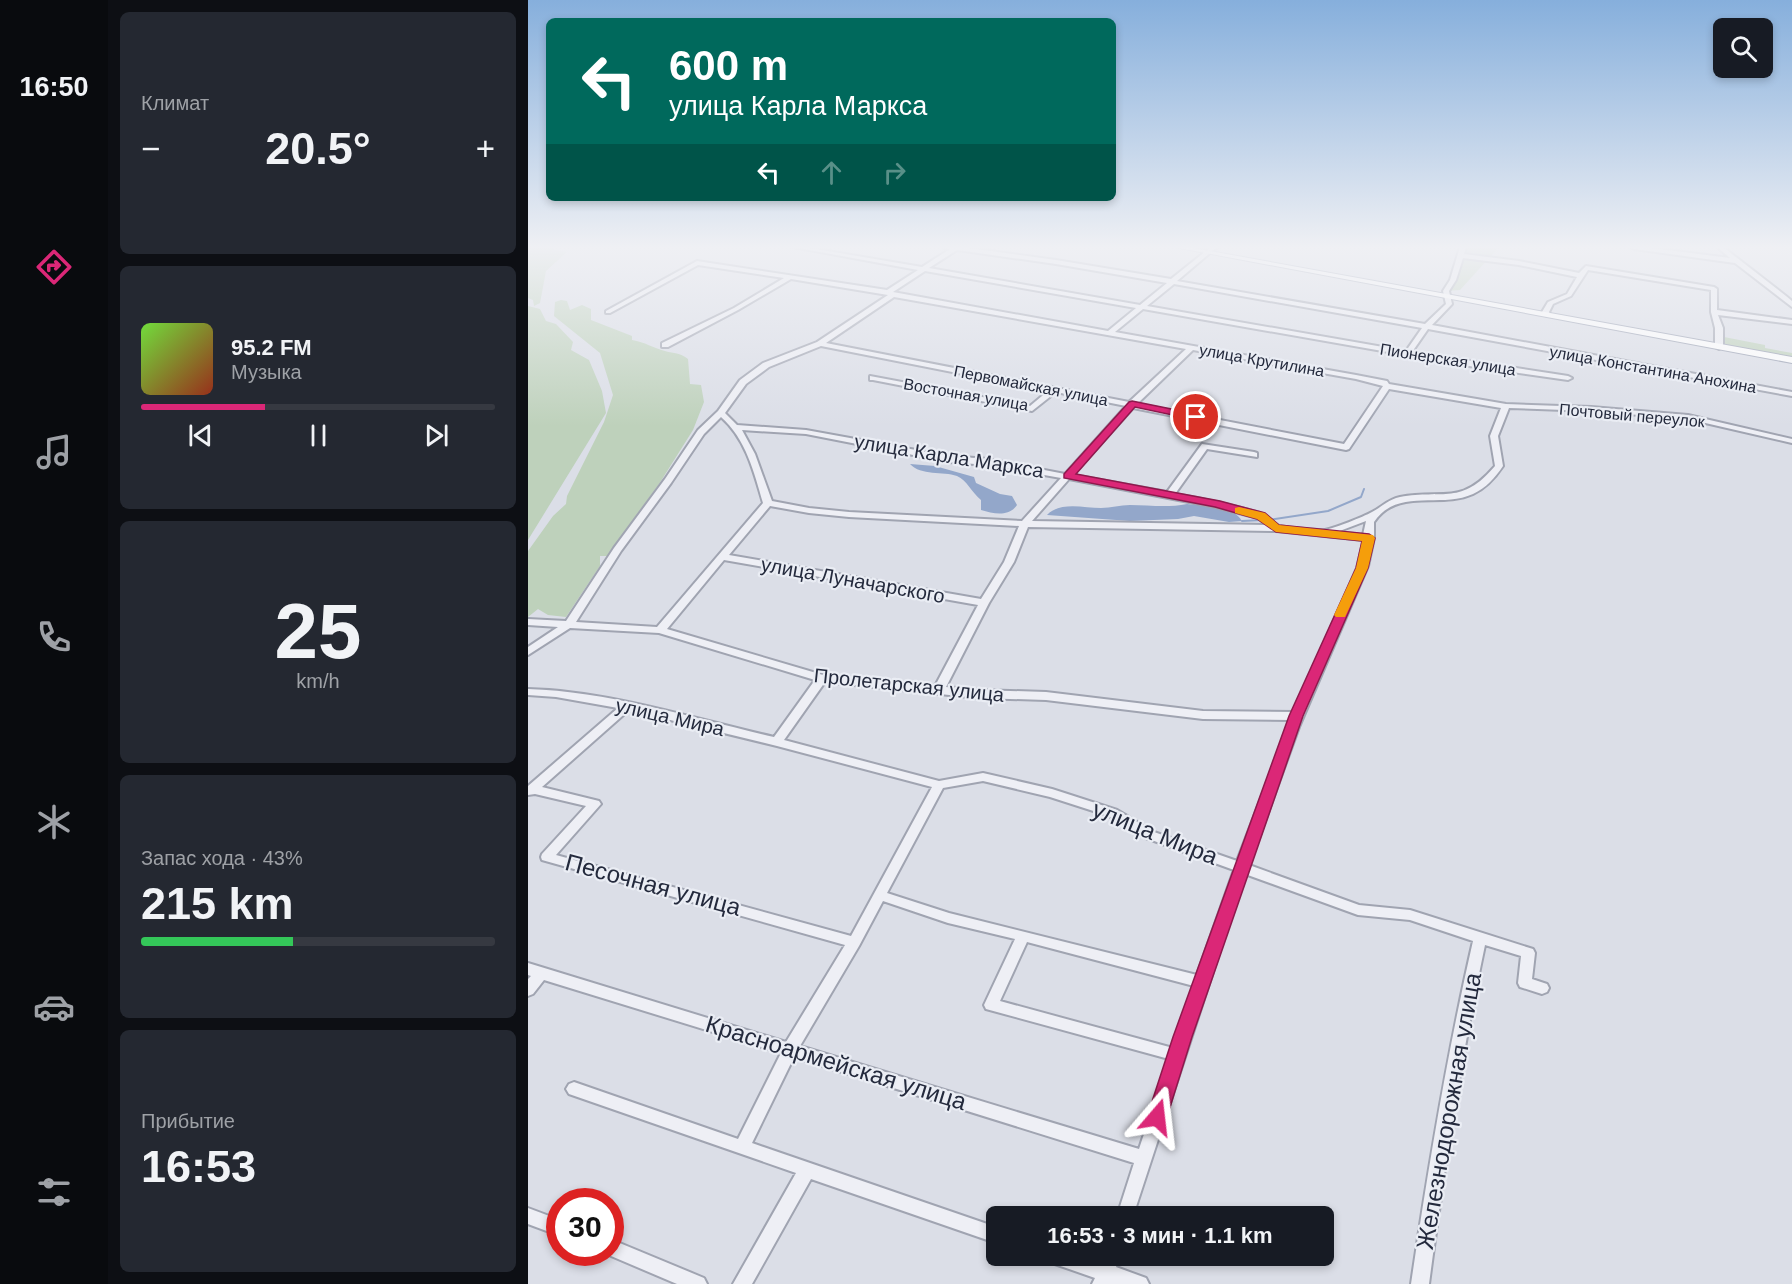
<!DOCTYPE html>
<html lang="ru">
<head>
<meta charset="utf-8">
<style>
	:root { --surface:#171b24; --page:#242831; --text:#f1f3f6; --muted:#9ea1a6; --line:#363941; --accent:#db2777 }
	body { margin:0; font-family:Helvetica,sans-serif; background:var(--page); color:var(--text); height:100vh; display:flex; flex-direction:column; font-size:22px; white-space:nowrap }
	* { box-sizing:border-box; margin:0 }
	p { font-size:20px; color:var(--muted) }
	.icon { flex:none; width:33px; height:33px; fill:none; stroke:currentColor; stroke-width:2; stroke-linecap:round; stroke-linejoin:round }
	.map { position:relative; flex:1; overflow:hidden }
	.panel { display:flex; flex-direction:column; gap:12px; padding:12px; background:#0d0f14; width:420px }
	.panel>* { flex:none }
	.guide { position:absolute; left:18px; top:18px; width:570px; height:183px; border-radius:9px; box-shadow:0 3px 9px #0003; background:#00695c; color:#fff; overflow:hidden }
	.buttons { position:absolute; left:1185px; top:18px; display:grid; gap:12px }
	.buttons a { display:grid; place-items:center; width:60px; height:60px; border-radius:9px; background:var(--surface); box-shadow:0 3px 9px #0003; font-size:30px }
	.speed { position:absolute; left:18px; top:1188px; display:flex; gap:12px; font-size:30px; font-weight:700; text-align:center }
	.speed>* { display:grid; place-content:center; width:78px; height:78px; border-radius:50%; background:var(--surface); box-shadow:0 3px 9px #0003; line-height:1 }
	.speed .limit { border:9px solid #d22; background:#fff; color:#111 }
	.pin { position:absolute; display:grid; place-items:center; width:51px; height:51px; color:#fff; margin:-26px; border:3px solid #fff; border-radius:50%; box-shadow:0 2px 6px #0007 }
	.me { position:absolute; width:66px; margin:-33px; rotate:17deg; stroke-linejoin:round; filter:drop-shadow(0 0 4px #0008) }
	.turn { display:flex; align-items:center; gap:21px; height:126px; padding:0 24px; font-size:27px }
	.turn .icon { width:78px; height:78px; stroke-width:2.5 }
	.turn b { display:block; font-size:42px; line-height:51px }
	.lanes { display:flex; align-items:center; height:57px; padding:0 24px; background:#0003; justify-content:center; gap:30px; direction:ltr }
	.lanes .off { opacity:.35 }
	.big { font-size:45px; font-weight:700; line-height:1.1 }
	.panel .widget { flex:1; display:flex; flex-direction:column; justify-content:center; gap:9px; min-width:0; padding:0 21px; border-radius:9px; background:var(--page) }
	.panel .dial { align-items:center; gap:0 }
	.dial b { font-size:78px; line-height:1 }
	.song { display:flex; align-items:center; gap:18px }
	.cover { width:72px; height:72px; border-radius:9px; background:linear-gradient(135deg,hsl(100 70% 55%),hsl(10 70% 35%)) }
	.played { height:6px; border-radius:3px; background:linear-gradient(90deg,var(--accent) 35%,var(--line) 35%) }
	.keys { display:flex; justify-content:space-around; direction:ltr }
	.heat { display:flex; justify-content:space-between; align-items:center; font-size:33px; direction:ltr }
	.charge { height:9px; border-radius:4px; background:linear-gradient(90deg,#34c759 43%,var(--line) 0) }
	.trip { position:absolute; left:458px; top:1206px; width:348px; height:60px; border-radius:9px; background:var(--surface); box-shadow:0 3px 9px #0003; font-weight:700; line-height:60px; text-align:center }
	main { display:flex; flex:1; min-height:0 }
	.tabs { display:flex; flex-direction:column; width:108px; justify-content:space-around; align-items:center; background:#090b0e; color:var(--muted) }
	.tabs .icon { width:42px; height:42px }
	.tabs .current { color:var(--accent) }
	.tabs b { font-size:27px; color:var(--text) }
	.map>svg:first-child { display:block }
</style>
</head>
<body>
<main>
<nav class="tabs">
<b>16:50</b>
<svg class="icon current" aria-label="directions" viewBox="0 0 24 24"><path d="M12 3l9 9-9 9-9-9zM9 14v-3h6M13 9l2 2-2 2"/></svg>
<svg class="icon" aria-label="music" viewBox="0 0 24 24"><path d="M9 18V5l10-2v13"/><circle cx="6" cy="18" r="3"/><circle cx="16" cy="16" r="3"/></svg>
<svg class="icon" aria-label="phone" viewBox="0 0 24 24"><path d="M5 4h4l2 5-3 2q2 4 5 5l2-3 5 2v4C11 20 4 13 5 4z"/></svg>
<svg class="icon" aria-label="climate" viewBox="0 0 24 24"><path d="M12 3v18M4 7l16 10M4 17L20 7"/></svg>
<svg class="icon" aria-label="car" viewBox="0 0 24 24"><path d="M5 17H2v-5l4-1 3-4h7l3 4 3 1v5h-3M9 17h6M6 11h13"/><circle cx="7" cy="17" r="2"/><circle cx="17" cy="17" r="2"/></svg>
<svg class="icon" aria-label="filters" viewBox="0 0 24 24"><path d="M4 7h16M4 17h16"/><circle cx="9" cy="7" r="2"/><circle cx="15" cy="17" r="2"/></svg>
</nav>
<section class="panel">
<div class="widget"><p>Климат</p>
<div class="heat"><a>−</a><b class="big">20.5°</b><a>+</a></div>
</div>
<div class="widget">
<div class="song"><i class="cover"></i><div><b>95.2 FM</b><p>Музыка</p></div></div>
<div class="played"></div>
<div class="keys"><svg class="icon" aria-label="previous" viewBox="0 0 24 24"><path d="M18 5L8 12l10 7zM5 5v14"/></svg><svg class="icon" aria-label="pause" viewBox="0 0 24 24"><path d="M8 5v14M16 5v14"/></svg><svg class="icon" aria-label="next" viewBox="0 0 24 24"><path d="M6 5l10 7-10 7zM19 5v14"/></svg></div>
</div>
<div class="widget dial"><b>25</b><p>km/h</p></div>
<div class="widget"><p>Запас хода · 43%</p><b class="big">215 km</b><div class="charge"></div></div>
<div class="widget"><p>Прибытие</p><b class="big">16:53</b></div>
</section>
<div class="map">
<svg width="1264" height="1284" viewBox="0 0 1264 1284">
	<rect width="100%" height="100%" fill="#dbdee7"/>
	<g fill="#bed1bb">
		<path d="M 0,247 L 14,247 L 39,252 L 18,271 L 12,303 L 6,306 L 5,300 L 0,298 Z"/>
		<path d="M 935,247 L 971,247 L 932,290 L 918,291 Z"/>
		<path d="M 33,300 L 39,301 L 42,310 L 54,305 L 63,309 L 63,320 L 104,336 L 104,340 C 117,342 125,348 137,351 C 147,354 151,352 160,359 L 162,384 L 173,385 L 176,402 L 165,430 L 131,484 L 79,556 L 72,556 L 72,566 L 38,617 L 20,615 L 10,609 L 0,617 L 0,551 L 25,516 L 38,504 L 39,496 L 76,422 L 85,395 L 72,353 L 26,316 L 27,302 Z"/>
		<path d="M 0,306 L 12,309 L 18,321 L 28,324 L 45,342 L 43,350 L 61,360 L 74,391 L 78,413 L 0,540 Z"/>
		<path d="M 1196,337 L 1237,345 L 1237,348 L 1264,353 L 1264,360 L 1191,347 L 1191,338 Z"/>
	</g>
	<g fill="#93a7ca">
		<path d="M 382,464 L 407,466 L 446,477 L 448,483 L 472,494 L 484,496 L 489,505 C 481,517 466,514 453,510 L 453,500 C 444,493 439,480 429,476 C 415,471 393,476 382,464 Z"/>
		<path d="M 659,504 C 674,506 705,505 714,521 L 701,522 L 666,516 L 650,519 L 602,521 L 519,515 C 532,501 556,508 573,508 C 583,508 592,505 602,505 C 621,505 639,508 659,504 Z"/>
	</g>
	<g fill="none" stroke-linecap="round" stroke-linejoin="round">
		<g stroke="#93a7ca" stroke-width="2">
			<path d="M 740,520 L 800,511 L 833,497 L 836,489"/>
			<path d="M 714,521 L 735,520"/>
		</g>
		<g stroke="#a0a4b1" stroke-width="4">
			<g id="minor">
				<path d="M 265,247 L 276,247 L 394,267 L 422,249 L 416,248 L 415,247 L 433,247 L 528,260 L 643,279 L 683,247 L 689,247 L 649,281 L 897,324 L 918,304 L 915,291 L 922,280 L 932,247 L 938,247 L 936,254 L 991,261 L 1051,273 L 1058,266 L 1186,287 L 1189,289 L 1189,310 L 1264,320 L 1264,324 L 1190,315 L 1195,328 L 1195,347 L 1191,349 L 1187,347 L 1187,328 L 1183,312 L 1183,290 L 1060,270 L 1043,296 L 1025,304 L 1021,312 L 1022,314 L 1019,316 L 1014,312 L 1020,302 L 1039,294 L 1049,277 L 991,265 L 935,258 L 928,280 L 921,291 L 924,304 L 904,325 L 1264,392 L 1264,396 L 900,329 L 884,352 L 1040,376 L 1044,378 L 1040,380 L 934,365 L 615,309 L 587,332 L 828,375 L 859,381 L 861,384 L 978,404 L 1063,407 L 1160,415 L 1264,439 L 1264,443 L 1160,419 L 1063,411 L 981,408 L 970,436 L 975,466 C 967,478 958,488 945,494 C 912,509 870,487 846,522 L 846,538 L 840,566 L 771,727 L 721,865 L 831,905 L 882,910 L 1005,949 L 1007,953 L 1004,979 L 1019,984 L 1021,988 L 1019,992 L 1014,994 L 992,987 L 990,983 L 993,956 L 957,945 C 933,1057 916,1170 901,1284 L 883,1284 C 900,1169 919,1054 945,941 L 882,920 L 830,915 L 717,874 L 605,1216 L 589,1216 L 606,1163 L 266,1057 L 224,1143 L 468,1227 L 468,1243 L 283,1179 L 224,1284 L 205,1284 L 268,1173 L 41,1094 L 38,1089 L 41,1084 L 46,1082 L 210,1139 L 253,1053 L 16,980 L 5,994 L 0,996 L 0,979 L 3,976 L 0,975 L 0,963 L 258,1042 L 317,945 L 14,860 L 13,857 L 14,854 L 58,806 L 7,794 L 0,795 L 0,786 L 90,708 L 28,697 L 0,695 L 0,689 C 80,691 168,719 246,737 L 287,680 L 131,633 L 42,628 L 0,655 L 0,647 L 30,627 L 0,625 L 0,619 L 38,621 L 86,548 L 137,479 L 170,430 L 190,411 L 212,380 L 235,363 L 289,342 L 360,295 L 263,279 L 210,310 L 140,347 L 134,347 L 134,343 L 206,308 L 256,278 L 170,265 L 82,313 L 78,313 L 78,311 L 169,261 L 359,290 L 390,270 ZM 429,250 L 528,264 L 639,283 L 612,305 L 401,268 ZM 397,271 L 608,308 L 580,331 L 365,292 ZM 646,284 L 894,328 L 878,351 L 619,306 ZM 366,297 L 658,349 L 601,402 L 298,343 ZM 293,346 L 520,391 L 502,406 L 342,376 L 342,380 L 345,380 L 504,411 L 528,392 L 598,406 L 537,474 L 460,459 L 421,456 L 278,430 L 209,425 L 197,413 L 218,384 L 241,367 ZM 665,350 L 828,379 L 855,386 L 816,444 L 609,404 ZM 861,389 L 973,408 L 962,436 L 967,466 C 933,506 916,489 872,497 C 859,500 854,507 844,512 C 835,517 807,528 797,530 C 792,531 756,527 751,526 C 744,523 740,515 732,513 C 704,505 676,499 647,494 L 679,449 L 729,457 L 729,453 L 726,452 L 674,444 L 639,492 L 545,475 L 605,408 L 818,450 L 821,449 ZM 193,417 C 218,439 226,472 235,503 L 129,627 L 48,622 L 93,551 L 143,483 L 176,434 ZM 214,430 L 278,434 L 421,462 L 460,465 L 533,478 L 494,521 L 321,512 L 281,508 L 244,501 L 227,454 ZM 541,479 L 687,507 L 730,518 L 739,525 L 504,521 ZM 242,506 L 281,513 L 321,517 L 491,526 L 476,562 L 453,599 L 201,555 ZM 838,521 L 835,535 L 809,532 ZM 500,527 L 748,531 L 835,540 L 835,543 L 829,568 L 766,712 L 675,711 L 518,692 L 450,690 L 418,687 L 461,603 L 486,562 ZM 196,560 L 450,605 L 407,686 L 295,675 L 139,629 ZM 297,682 L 450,698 L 518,700 L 675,719 L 763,720 L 709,861 L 626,832 L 589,810 L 524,789 L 455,773 L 411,781 L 256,740 ZM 101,710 L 249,746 L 404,787 L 323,936 L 28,855 L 73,804 L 71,801 L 67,800 L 14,787 ZM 455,781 L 522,797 L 581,816 L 618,838 L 706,870 L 669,975 L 421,913 L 359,893 L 415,788 ZM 355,901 L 420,923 L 487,939 L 456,1005 L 458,1009 L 641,1059 L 611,1149 L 272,1046 L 331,946 ZM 499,942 L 666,986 L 645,1048 L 472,1001 Z"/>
				<path d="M 1103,247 L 1116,247 L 1202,258 L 1189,247 L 1195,247 L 1258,296 L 1264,301 L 1264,307 L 1207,263 L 1106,249 Z"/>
				<path d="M 0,1208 L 32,1220 L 32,1236 L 0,1224 Z"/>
				<path d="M 82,1239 L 176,1278 L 179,1284 L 149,1284 L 76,1253 L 82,1252 Z"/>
				<path d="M 518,1256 L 551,1256 L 573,1262 L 576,1256 L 592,1256 L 588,1267 L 618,1278 L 621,1284 L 564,1284 L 567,1278 L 521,1262 Z"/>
			</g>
		</g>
		<g stroke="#9aa1b3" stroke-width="2">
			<path id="major" d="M 646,247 L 660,247 L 1264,357 L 1264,363 Z"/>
		</g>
		<use href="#minor" fill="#eeeff5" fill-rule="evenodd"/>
		<use href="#major" fill="#fff" fill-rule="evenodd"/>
	</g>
	<linearGradient id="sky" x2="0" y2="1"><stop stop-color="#86afdc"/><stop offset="0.58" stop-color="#eff0f4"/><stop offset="1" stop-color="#eff0f4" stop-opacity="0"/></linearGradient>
	<rect width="1264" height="426" fill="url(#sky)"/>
	<path fill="#db2777" stroke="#8e194d" stroke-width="1.5" d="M 604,401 L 668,414 L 673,417 L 668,420 L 607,407 L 548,474 L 692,501 L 737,513 L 751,525 L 841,534 L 847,538 L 840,568 L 775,716 L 664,1037 L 639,1117 L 636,1123 L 629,1126 L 622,1123 L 619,1117 L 645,1037 L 761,716 L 828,568 L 834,541 L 748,532 L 729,519 L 687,507 L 536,478 L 536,474 L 601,402 Z"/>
	<path fill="#f59e0b" d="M 711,507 L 737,513 L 751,525 L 845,535 L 847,538 L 840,568 L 817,617 L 808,617 L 806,615 L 828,568 L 834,541 L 748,532 L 729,519 L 707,513 L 707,508 Z"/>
	<g text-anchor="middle" stroke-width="4.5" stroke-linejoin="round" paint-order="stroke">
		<g font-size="16" fill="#242a3d" stroke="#eaedf4">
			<text transform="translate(920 359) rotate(9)" y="6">Пионерская улица</text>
			<text transform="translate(734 360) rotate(10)" y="6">улица Крутилина</text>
			<text transform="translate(1125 369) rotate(10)" y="6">улица Константина Анохина</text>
			<text transform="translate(503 385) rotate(11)" y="6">Первомайская улица</text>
			<text transform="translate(438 394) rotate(10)" y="6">Восточная улица</text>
			<text transform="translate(1104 415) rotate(5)" y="6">Почтовый переулок</text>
		</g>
		<g font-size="20" fill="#242a3d" stroke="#eaedf4">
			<text transform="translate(421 456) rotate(9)" y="7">улица Карла Маркса</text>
			<text transform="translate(325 580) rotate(10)" y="7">улица Луначарского</text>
			<text transform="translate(381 685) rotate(6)" y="7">Пролетарская улица</text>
			<text transform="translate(142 717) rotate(13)" y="7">улица Мира</text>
		</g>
		<g font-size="24" fill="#242a3d" stroke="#eaedf4">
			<text transform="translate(627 833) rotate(22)" y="8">улица Мира</text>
			<text transform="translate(125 885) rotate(15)" y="8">Песочная улица</text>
			<text transform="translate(308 1063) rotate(17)" y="8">Красноармейская улица</text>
			<text transform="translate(921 1111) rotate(-80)" y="8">Железнодорожная улица</text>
		</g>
	</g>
</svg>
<div class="buttons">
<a><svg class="icon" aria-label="search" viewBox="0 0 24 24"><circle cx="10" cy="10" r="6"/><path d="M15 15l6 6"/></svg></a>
</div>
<div class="speed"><div class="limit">30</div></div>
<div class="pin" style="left:668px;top:417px;background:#d93025"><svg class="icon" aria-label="arrive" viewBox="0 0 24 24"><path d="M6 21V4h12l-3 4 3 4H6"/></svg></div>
<svg class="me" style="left:629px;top:1117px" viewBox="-20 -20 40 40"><path d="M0-17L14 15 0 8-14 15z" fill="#db2777" stroke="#fff" stroke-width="4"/></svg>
<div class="trip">16:53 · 3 мин · 1.1 km</div>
<div class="guide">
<div class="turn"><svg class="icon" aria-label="left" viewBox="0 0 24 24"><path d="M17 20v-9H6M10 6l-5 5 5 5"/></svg><div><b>600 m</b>улица Карла Маркса</div></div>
<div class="lanes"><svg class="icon" aria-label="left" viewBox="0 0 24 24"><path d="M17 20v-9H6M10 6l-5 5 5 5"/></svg><svg class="icon off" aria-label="ahead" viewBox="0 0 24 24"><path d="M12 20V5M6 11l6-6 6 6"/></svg><svg class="icon off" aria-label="right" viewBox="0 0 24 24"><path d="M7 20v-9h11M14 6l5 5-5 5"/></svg></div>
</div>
</div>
</main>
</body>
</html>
